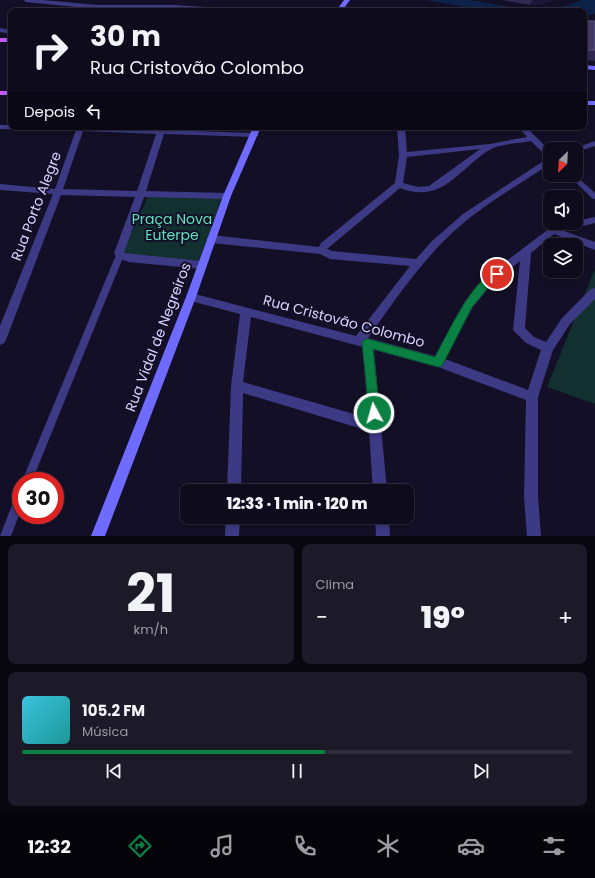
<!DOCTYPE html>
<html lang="pt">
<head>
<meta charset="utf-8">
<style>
	:root { --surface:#0e0b1c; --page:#1c1929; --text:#f1f3f6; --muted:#9b9ba3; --line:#2e2b3b; --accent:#0b8043 }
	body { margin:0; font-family:Poppins,sans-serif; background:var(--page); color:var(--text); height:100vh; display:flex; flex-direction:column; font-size:15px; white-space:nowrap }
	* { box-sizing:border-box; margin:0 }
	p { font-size:13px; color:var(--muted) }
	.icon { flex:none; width:22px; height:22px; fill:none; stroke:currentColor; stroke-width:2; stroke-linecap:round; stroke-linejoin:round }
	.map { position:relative; height:536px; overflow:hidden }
	.sheet { display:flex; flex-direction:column; gap:8px; padding:8px; background:#08060f; flex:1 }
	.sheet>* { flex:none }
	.hud { position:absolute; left:8px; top:8px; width:579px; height:122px; border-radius:8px; box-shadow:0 2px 6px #0003,0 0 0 1px var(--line); background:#0e0b1c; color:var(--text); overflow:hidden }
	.needle { width:26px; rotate:204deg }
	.fabs { position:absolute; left:543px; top:142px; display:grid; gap:8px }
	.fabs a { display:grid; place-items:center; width:40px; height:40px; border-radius:8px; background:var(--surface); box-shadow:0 2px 6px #0003,0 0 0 1px var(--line); font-size:20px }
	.speed { position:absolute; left:12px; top:472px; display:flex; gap:8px; font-size:20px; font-weight:700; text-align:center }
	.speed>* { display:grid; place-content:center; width:52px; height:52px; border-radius:50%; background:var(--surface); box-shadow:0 2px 6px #0003,0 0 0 1px var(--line); line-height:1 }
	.speed .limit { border:6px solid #d22; background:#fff; color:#111 }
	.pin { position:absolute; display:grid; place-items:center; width:34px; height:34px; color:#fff; margin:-17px; border:2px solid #fff; border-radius:50%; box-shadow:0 1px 4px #0007 }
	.me { position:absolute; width:44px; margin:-22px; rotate:354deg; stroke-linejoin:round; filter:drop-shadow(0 0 3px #0008) }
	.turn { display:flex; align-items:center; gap:14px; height:84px; padding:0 16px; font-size:18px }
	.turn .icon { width:52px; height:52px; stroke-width:2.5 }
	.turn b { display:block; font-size:28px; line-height:34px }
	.then { display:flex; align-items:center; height:38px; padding:0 16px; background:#0003; gap:8px; font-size:15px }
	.big { font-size:30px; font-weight:800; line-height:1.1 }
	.sheet .tile { flex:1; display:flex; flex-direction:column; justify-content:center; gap:6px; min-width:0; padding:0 14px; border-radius:8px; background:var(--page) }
	.sheet .dial { align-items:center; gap:0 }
	.dial b { font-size:52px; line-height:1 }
	.song { display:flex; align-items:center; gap:12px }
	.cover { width:48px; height:48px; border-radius:6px; background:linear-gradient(135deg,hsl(190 70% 55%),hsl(180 70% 35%)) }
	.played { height:4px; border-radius:2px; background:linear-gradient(90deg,var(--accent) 55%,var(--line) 55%) }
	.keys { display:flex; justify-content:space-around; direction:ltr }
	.heat { display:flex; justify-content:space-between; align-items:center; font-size:22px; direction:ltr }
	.sheet .tiles { flex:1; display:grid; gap:8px; grid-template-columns:1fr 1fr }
	.tile:last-child { grid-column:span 2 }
	.trip { position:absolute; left:180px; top:484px; width:234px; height:40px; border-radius:8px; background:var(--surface); box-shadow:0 2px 6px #0003,0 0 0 1px var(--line); font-weight:800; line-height:40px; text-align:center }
	.menu { display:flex; height:64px; justify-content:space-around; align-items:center; background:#06040b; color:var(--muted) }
	.menu .icon { width:28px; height:28px }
	.menu .current { color:var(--accent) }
	.menu b { font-size:18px; color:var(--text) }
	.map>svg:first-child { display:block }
</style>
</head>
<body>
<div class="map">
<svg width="595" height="536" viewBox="0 0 595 536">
	<rect width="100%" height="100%" fill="#130f26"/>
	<g fill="#12302f">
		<path d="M 148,196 L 222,198 L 199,261 L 122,255 Z"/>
		<path d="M 595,269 L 595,404 L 547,387 Z"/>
	</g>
	<g fill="#0c2248">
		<path d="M 427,0 L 470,0 L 534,11 L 487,11 Z"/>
		<path d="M 582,0 L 595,0 L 595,14 L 584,16 L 584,11 L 536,11 L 565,6 Z"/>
	</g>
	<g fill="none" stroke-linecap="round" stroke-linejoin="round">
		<g fill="#3d3a85" fill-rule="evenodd">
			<path d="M 0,125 L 11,125 L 11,127 L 80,127 L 83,129 L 80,131 L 0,129 Z"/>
			<path d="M 568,175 L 575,175 L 595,193 L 595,199 L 593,199 Z"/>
			<path d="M 120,252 L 124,255 L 32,481 L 22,481 L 116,255 Z"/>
			<path d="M 21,490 L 21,510 L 11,536 L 0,536 L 17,492 Z"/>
		</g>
		<g fill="#3d3a85" fill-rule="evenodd">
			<path d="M 23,0 L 42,0 L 97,5 L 175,5 L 235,9 L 238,11 L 175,9 L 97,9 L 26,2 Z"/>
			<path d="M 0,28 L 11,30 L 11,34 L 0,32 Z"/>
			<path d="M 77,127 L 157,129 L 158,127 L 166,127 L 165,130 L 255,133 L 259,135 L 255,137 L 164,134 L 146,191 L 227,193 L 231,196 L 227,199 L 144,197 L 124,253 L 201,261 L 205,262 L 206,265 L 205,268 L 201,269 L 129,262 L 117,258 L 114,253 L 135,197 L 61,195 L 6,340 L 4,343 L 0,345 L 0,326 L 53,194 L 0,190 L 0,184 L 55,189 ZM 83,131 L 156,134 L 137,191 L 63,189 Z"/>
			<path d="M 397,127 L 405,127 L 407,152 L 490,144 L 527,137 L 518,127 L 526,127 L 550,151 L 550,164 C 517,186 482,205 453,232 C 420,263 394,301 368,338 L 435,356 L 465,301 L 484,278 L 550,228 L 568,223 L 576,223 L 576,221 L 595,217 L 595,223 L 564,231 L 595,242 L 595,250 L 554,234 L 531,253 L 525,328 L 534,337 L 546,342 L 562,318 L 591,289 L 595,288 L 595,299 L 570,324 L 553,350 L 538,397 L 538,497 L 541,536 L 527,536 L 524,497 L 526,400 L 438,367 L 374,350 L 387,491 L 373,491 L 369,431 L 243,393 L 241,491 L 227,491 L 231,386 L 240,314 L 187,300 L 186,297 L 187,294 L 191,293 L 356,336 L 410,266 L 330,259 L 320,254 L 211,243 L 206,239 L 211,235 L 319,247 L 321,243 L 395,183 L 399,155 ZM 531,141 L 548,158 L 463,214 L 432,241 L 416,259 L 332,251 L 327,249 L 400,188 C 443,205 459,168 491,149 C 500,144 521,143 531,141 ZM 480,149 L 429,186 L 418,187 L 403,183 L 407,157 ZM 520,261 L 513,330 L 526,343 L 541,350 L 528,390 L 445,359 L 473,307 L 492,284 ZM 251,317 L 363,347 L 368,418 L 243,382 Z"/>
			<path d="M 595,141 L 595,146 L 576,152 L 576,149 L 573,149 Z"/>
			<path d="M 226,517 L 240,517 L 239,536 L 225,536 Z"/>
			<path d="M 375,517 L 389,517 L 390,536 L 376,536 Z"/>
		</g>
		<g fill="#6f6bff" fill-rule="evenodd">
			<path d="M 344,0 L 350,0 L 342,11 L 336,11 Z"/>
			<path d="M 584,65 L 595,66 L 595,70 L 584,69 Z"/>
			<rect x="584" y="101" width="11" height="4"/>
			<path d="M 253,127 L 261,127 L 231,196 L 196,297 L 105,536 L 91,536 L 186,297 L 223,196 Z"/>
		</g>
		<g fill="#c25bff" fill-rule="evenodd">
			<rect x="0" y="38" width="11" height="4"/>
			<rect x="0" y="91" width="11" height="4"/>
		</g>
	</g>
	<g fill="#312854">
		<path d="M 502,0 L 553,0 L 541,4 L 530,5 Z"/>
		<path d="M 584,21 L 595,21 L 595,61 L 584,60 Z"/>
	</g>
	<path fill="#1d163a" d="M 532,0 L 553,0 L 541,4 L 530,5 Z"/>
	<rect fill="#433a66" stroke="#5a527e" x="584" y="21" width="11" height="29"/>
	<path fill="#0b8043" stroke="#07532c" d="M 497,270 L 500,271 L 501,274 L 492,283 L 472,307 L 442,366 L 438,367 L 373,349 L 380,413 L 378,417 L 374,418 L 370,417 L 369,413 L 362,343 L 364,340 L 368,339 L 435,357 C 447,335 473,278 497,270 Z"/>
	<g text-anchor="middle" stroke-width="4" stroke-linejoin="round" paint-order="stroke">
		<g font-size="14" fill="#d9d4ff" stroke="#130f26">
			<text transform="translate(36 206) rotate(-69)" y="5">Rua Porto Alegre</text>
			<text transform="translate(344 321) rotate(15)" y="5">Rua Cristovão Colombo</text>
			<text transform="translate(158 337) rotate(-69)" y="5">Rua Vidal de Negreiros</text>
		</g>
		<g font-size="14" fill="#5fe0c0" stroke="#130f26">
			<text x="172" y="224">Praça Nova<tspan x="172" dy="16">Euterpe</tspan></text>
		</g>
	</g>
</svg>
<div class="fabs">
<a><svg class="needle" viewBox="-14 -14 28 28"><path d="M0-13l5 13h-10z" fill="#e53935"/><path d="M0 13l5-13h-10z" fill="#9b9ba3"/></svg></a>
<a><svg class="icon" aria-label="sound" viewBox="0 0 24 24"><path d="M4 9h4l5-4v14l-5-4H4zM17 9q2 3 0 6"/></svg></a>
<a><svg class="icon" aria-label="layers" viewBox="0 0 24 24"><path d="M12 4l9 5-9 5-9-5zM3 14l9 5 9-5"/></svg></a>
</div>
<div class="speed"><div class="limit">30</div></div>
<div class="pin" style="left:497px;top:274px;background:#d93025"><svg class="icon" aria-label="arrive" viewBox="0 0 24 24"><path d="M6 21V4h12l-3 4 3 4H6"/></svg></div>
<svg class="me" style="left:374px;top:413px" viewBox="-20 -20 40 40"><circle r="17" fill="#0b8043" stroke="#fff" stroke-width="3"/><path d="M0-11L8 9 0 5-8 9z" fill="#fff"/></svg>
<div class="trip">12:33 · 1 min · 120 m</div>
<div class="hud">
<div class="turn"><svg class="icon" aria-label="right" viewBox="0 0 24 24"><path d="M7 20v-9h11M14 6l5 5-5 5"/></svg><div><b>30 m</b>Rua Cristovão Colombo</div></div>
<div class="then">Depois<svg class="icon" aria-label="left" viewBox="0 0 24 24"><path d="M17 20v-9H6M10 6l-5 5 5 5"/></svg></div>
</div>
</div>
<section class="sheet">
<div class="tiles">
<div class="tile dial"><b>21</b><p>km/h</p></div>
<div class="tile"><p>Clima</p>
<div class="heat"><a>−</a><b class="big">19°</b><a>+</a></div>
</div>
<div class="tile">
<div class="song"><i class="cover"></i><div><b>105.2 FM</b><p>Música</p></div></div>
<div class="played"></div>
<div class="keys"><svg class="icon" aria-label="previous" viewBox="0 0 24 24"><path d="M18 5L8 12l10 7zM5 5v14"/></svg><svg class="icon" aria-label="pause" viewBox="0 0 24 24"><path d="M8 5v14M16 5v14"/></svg><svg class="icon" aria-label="next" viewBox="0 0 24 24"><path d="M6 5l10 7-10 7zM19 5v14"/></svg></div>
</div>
</div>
</section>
<nav class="menu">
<b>12:32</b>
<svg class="icon current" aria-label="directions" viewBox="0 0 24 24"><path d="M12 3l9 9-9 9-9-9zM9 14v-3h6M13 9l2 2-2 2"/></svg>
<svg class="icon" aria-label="music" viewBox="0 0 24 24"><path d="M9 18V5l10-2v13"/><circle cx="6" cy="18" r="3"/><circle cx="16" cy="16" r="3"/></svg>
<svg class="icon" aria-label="phone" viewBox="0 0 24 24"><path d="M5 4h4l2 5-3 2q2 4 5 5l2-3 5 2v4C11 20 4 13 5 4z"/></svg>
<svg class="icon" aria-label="climate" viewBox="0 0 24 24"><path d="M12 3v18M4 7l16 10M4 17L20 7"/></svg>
<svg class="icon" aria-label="car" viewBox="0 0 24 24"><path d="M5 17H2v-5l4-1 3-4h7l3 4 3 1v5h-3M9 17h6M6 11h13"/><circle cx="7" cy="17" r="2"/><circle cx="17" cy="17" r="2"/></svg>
<svg class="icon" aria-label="filters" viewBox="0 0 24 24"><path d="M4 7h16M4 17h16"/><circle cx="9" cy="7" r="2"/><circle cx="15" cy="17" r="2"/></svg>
</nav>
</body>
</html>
